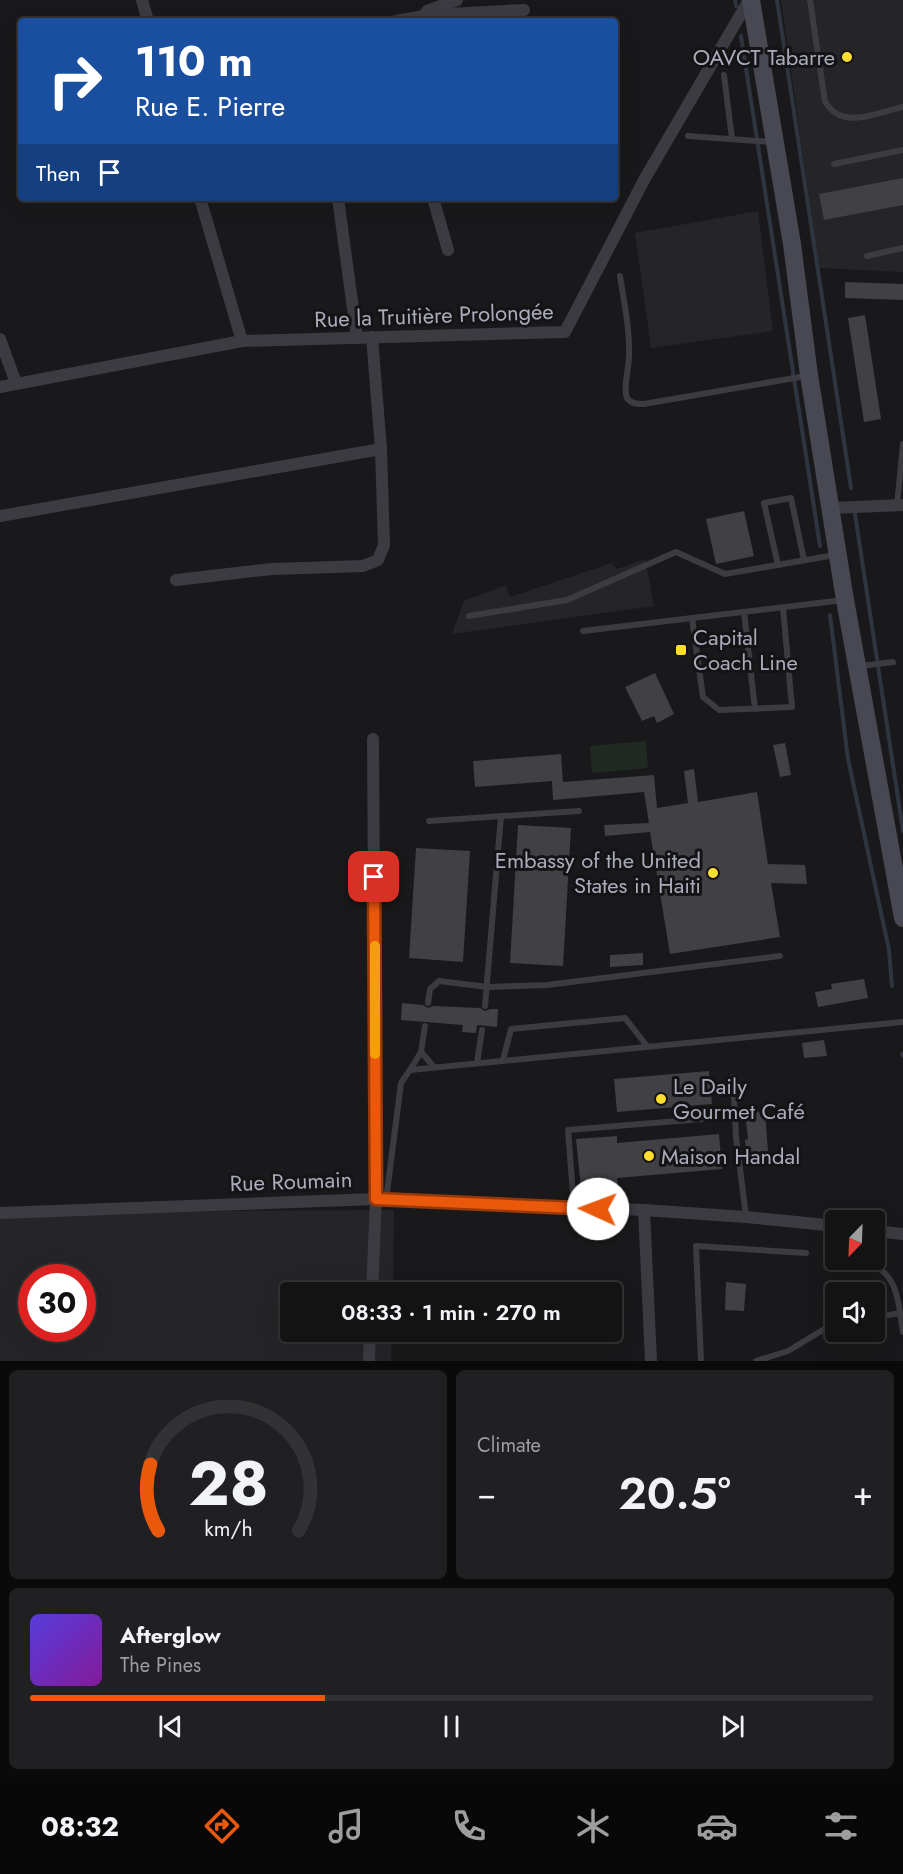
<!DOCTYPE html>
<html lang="en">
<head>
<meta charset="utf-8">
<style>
	:root { --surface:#131314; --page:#202022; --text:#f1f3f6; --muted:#9d9ea0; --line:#323234; --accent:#ea580c }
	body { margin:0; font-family:Jost,sans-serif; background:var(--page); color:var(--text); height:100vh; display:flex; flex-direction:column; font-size:22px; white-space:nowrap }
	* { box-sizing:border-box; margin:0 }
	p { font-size:20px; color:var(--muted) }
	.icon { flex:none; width:33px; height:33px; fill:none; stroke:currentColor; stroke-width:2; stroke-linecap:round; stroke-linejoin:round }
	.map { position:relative; height:1361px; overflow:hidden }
	.details { display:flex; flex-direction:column; gap:9px; padding:9px; background:#0a0a0b; flex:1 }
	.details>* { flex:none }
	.top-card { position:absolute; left:18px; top:18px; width:600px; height:183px; border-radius:6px; box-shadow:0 6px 24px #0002,0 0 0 2px var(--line); background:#1a4fa0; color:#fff; overflow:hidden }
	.needle { width:39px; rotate:203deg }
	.tools { position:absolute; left:825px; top:1210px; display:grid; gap:12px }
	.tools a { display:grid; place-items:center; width:60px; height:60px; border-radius:6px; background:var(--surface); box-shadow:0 6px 24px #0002,0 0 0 2px var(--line); font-size:30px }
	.speed { position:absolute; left:18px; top:1264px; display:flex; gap:12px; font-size:30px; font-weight:700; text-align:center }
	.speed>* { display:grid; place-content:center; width:78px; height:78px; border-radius:50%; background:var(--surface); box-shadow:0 6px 24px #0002,0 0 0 2px var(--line); line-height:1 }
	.speed .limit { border:9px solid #d22; background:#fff; color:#111 }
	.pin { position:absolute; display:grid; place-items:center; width:51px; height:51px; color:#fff; margin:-26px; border-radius:12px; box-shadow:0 3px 9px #0006 }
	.me { position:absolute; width:66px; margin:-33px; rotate:272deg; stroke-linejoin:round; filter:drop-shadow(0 0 4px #0008) }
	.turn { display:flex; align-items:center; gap:21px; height:126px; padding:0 18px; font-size:27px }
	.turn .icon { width:78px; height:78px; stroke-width:2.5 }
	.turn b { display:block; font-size:42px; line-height:51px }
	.then { display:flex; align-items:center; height:57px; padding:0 18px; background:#0003; gap:12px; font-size:22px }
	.big { font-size:45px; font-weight:600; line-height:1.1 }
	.details .widget { flex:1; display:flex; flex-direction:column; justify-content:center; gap:9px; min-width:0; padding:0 21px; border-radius:9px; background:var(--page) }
	.details .dial { align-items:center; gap:0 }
	.dial svg { height:156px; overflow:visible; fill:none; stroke:var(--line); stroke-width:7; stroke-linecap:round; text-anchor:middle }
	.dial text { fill:var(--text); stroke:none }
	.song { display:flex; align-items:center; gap:18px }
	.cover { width:72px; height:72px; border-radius:9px; background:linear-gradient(135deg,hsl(250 70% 55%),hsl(290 70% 35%)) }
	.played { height:6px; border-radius:3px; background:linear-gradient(90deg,var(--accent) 35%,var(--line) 35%) }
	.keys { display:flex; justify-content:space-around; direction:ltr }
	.heat { display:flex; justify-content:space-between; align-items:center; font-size:33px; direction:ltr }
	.details .tiles { flex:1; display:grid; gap:9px; grid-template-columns:1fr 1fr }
	.widget:last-child { grid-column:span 2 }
	.trip { position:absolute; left:280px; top:1282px; width:342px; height:60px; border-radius:6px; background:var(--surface); box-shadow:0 6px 24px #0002,0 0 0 2px var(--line); font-weight:600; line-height:60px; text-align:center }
	.tabs { display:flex; height:96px; justify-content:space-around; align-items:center; background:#080808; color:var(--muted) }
	.tabs .icon { width:42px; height:42px }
	.tabs .on { color:var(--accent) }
	.tabs b { font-size:27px; color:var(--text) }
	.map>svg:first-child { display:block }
</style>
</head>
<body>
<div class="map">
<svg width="903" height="1361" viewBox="0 0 903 1361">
	<rect width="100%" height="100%" fill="#19191b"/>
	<g fill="#252528" fill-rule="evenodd">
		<path d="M 781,0 L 903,0 L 903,272 L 819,268 Z"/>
		<path d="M 758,211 L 773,331 L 651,348 L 635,233 Z"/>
		<path d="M 645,559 L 654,606 L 452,634 L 464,601 L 506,585 L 510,597 L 612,563 L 617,569 Z"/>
		<path d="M 394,1210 L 393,1293 L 291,1293 L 291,1332 L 392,1332 L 391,1361 L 0,1361 L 0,1218 L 225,1211 ZM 32,1278 L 82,1278 L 82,1329 L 32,1329 Z"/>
	</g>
	<path fill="#202a23" d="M 646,741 L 648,768 L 592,773 L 590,746 Z"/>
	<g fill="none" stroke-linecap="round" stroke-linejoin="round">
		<g stroke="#2e3540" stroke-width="4">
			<path d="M 735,0 L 736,6"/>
			<path d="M 777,0 L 851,488"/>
			<path d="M 741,36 L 820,546"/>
			<path d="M 855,514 L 903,831"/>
			<path d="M 830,615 L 848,759 L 889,950 L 892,986"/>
			<path d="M 902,1054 L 903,1056"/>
		</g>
	</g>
	<g fill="#404045">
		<path d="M 903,178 L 903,205 L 824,220 L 819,194 Z"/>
		<path d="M 845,282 L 903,284 L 903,300 L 845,298 Z"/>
		<path d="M 865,315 L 881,419 L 864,422 L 848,318 Z"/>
		<path d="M 744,511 L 754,556 L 716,564 L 706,519 Z"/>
		<path d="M 655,673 L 674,714 L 657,723 L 654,716 L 642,721 L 625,687 Z"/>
		<path d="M 785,743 L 791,775 L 780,777 L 773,745 Z"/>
		<path d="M 561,754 L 563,782 L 654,775 L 657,808 L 688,803 L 684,771 L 694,769 L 698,802 L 757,792 L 768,864 L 805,865 L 807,884 L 771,883 L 780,937 L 670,954 L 650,832 L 605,836 L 604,825 L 649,823 L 644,792 L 553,800 L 552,781 L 475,787 L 473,761 Z"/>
		<path d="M 518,825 L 571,828 L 563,966 L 510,963 Z"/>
		<path d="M 416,848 L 470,851 L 463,962 L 409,958 Z"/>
		<path d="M 643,953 L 643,965 L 610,967 L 610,955 Z"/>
		<path d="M 864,979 L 868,998 L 818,1007 L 815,992 L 832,989 L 831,984 Z"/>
		<path d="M 402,1003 L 423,1005 L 428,1008 L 433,1006 L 480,1008 L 485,1011 L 490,1009 L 498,1009 L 497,1027 L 477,1025 L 476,1033 L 462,1032 L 463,1025 L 401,1020 Z"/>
		<path d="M 824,1040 L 827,1056 L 804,1058 L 802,1043 Z"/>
		<path d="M 709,1071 L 712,1104 L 617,1112 L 614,1079 Z"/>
		<path d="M 765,1111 L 769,1165 L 747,1166 L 745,1140 L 748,1139 L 745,1113 Z"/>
		<path d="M 719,1134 L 722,1169 L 617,1178 L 618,1185 L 581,1188 L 576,1139 L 617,1136 L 617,1143 Z"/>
		<path d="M 726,1282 L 746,1284 L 744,1311 L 725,1310 Z"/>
	</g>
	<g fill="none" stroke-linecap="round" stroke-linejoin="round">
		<g stroke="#3c3b42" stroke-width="6">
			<path d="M 810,0 L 825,102 C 829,107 833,113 839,115 C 857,123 885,111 903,107"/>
			<path d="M 724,75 L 732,139"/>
			<path d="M 688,136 L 771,142"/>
			<path d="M 834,164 L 903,150"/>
			<path d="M 867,256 L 903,248"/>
			<path d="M 620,276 C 624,302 630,329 629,356 C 629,366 623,390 627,398 C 631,404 638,404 644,404 L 806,376"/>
			<path d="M 897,505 L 903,444"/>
			<path d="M 778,565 L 764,503 L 791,498 L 804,560"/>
			<path d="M 744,612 L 755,709"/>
			<path d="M 469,616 L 567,600 L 676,552 L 725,574 L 835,555"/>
			<path d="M 692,618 L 703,697 L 719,710 L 792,707 L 783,608"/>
			<path d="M 583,631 L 844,600"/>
			<path d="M 861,666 L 893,662"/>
			<path d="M 429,821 L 579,811"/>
			<path d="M 428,1003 L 430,989 L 439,981 L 488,987 L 547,985 L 780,956"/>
			<path d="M 485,1006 L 501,816"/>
			<path d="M 421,1052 L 434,1067"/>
			<path d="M 503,1060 L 511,1029 L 625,1018 L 647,1046"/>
			<path d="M 477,1063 L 482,1030"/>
			<path d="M 410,1070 L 421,1052 L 425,1026"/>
			<path d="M 733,1077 L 736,1137 L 746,1216"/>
			<path d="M 386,1200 L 401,1083 L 410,1070 L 903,1022"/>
			<path d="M 574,1207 L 568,1130 L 714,1118"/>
			<path d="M 863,1260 C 899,1272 898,1301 903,1332"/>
			<path d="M 874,1317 L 902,1313"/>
			<path d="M 701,1361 L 696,1246 L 806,1253"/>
			<path d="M 756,1361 L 788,1351 L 836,1322"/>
		</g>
		<g stroke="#3c3b42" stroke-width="12">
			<path d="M 142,0 L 148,21"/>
			<path d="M 427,11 L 457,0"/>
			<path d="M 396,21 L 429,15 L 524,10"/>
			<path d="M 200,198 L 242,341"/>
			<path d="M 338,198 L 357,338"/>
			<path d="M 433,198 L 448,250"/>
			<path d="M 0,339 L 16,383"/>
			<path d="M 0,387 L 242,341 L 565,332 L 644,180 L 749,0"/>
			<path d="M 831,508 L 903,505"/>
			<path d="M 0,516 L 381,449"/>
			<path d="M 176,580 L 272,569 L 363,566 L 378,560 L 384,545 L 381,449 L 372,337"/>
			<path d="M 644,1210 L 651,1361"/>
			<path d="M 0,1213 L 376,1199 L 644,1210 L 746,1217 L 836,1226"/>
			<path d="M 874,1231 L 903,1234"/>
			<path d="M 372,1293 L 376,1199 L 373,739"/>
			<path d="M 369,1361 L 370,1332"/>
		</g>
		<path stroke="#474851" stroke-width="18" d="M 751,0 L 792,244 L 809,375 L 845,600 L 903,918"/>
	</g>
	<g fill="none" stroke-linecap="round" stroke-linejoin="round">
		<g stroke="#983908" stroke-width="15">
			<path id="route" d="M 374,877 L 376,1199 L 598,1209"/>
		</g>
		<use href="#route" stroke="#ea580c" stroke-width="10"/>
		<path stroke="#f59e0b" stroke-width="10" d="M 375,946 L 375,1054"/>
	</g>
	<g fill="#fddd2f" stroke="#141416" stroke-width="2">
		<circle cx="847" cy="57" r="6"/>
		<rect x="675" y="644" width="12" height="12" rx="3"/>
		<circle cx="713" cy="873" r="6"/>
		<circle cx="661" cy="1099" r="6"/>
		<circle cx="649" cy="1156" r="6"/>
	</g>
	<g text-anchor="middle" stroke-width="6" stroke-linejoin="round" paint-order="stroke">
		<g font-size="22" fill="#aaacbb" stroke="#141416" text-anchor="start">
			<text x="835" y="65" text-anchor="end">OAVCT Tabarre</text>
			<text x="693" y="645">Capital<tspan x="693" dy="25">Coach Line</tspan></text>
			<text x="701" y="868" text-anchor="end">Embassy of the United<tspan x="701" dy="25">States in Haiti</tspan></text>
			<text x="673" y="1094">Le Daily<tspan x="673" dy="25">Gourmet Café</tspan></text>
			<text x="661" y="1164">Maison Handal</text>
		</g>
		<g font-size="22" fill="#aaacbb" stroke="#141416">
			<text transform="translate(434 315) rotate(-2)" y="8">Rue la Truitière Prolongée</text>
			<text transform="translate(291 1181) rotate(-2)" y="8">Rue Roumain</text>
		</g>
	</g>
</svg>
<div class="tools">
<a><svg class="needle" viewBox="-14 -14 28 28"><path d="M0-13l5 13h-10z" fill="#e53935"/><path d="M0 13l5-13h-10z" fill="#9d9ea0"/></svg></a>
<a><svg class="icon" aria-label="sound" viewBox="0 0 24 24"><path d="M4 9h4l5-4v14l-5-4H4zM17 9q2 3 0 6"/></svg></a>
</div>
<div class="speed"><div class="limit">30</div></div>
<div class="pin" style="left:374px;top:877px;background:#d93025"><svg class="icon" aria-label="arrive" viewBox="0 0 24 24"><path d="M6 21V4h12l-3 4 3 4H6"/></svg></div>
<svg class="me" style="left:598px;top:1209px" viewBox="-20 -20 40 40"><circle r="19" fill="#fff"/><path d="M0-13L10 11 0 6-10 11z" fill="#ea580c"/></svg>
<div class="trip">08:33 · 1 min · 270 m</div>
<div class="top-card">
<div class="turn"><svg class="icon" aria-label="right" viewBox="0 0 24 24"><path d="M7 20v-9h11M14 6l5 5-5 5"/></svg><div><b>110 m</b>Rue E. Pierre</div></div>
<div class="then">Then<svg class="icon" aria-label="arrive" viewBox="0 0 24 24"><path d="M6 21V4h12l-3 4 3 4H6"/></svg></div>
</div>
</div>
<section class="details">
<div class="tiles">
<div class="widget dial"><svg viewBox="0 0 100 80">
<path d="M14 69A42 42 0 1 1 86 69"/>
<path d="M14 69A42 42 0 0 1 10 35" stroke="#ea580c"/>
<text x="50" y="56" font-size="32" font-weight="700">28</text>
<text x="50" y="72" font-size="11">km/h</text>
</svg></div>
<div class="widget"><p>Climate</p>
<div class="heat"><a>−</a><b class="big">20.5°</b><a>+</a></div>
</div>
<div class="widget">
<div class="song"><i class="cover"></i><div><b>Afterglow</b><p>The Pines</p></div></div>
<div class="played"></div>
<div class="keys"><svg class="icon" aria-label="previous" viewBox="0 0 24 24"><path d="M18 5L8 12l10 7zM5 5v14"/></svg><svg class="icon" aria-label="pause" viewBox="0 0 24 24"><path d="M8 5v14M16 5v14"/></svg><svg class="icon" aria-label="next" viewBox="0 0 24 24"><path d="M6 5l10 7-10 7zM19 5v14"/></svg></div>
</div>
</div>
</section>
<nav class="tabs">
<b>08:32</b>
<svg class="icon on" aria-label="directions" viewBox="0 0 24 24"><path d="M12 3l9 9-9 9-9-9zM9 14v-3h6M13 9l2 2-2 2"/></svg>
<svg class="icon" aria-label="music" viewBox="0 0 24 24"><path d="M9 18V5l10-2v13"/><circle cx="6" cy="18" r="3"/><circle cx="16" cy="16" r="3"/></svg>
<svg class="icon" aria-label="phone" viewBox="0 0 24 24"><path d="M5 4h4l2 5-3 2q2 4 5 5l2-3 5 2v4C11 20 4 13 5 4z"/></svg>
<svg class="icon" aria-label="climate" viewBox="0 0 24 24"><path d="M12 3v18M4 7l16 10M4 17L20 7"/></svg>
<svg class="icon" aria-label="car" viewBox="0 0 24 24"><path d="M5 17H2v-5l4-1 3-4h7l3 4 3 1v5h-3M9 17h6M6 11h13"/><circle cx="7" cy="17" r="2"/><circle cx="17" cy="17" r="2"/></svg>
<svg class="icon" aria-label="filters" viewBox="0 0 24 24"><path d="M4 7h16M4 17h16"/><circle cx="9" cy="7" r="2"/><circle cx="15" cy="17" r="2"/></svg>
</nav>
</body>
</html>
